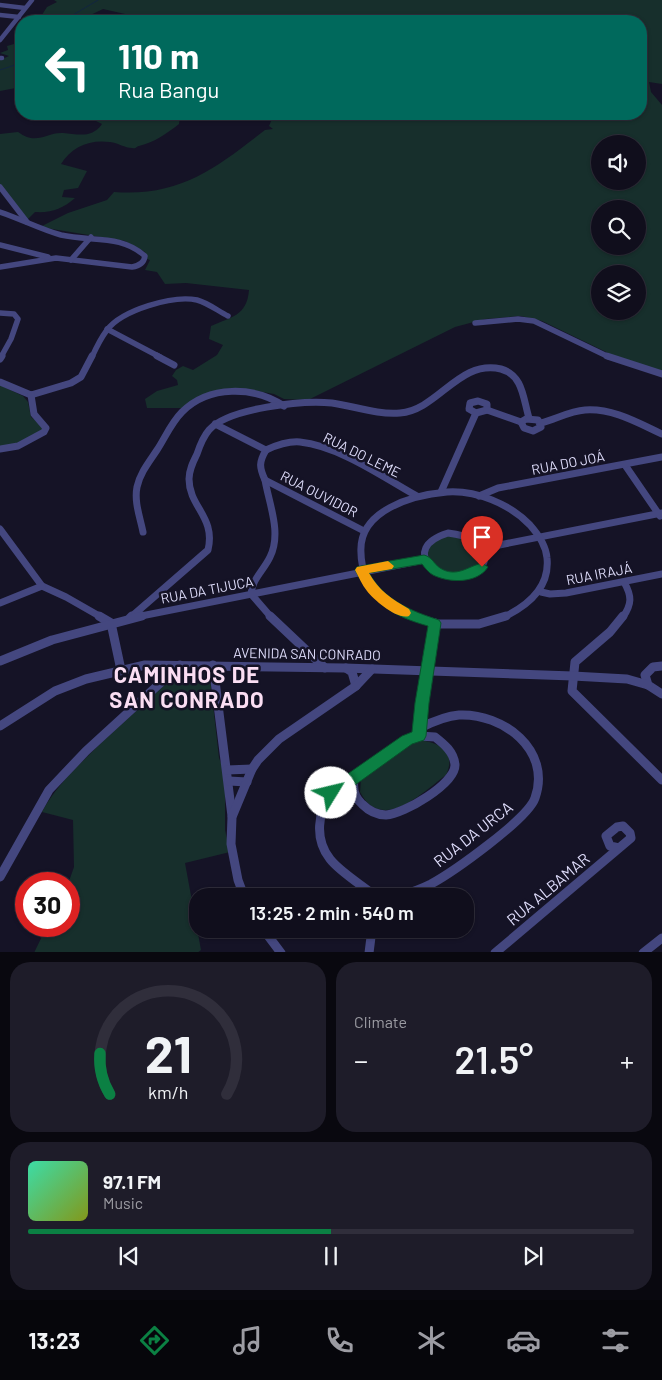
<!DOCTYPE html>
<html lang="en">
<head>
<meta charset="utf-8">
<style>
	:root { --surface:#100e1c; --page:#1e1c29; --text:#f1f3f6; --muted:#9c9ca3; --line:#302e3b; --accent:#0b8043 }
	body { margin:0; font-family:Barlow,sans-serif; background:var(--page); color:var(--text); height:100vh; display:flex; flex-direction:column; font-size:19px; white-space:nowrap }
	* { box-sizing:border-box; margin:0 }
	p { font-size:16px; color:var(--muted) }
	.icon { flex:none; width:28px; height:28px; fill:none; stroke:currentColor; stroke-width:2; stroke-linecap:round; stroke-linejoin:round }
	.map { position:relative; height:952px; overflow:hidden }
	.sheet { display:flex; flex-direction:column; gap:10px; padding:10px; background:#09080f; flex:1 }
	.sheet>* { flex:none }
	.top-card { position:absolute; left:15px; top:15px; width:632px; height:105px; border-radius:20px; box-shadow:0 1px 4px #0004,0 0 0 1px var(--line); background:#00695c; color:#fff; overflow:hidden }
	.controls { position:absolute; left:591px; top:135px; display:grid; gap:10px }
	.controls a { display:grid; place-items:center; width:55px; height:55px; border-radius:50%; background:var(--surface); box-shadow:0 1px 4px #0004,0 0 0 1px var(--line); font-size:25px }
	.speed { position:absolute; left:15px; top:872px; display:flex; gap:10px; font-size:25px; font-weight:700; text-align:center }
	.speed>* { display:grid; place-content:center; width:65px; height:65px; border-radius:50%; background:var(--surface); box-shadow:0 1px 4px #0004,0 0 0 1px var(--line); line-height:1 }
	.speed .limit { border:8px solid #d22; background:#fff; color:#111 }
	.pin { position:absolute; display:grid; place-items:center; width:42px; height:42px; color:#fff; margin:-51px -21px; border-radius:50% 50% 50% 0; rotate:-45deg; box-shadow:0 0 5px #0007 }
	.pin .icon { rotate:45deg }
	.me { position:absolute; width:55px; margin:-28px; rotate:54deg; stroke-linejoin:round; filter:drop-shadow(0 0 4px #0008) }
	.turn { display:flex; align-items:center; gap:18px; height:105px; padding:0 20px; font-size:22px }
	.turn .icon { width:65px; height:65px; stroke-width:2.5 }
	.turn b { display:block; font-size:35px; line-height:42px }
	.big { font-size:38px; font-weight:600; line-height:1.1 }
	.sheet .tile { flex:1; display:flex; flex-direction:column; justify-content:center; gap:8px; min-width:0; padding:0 18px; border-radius:20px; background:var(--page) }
	.sheet .dial { align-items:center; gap:0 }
	.dial svg { height:130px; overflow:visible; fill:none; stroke:var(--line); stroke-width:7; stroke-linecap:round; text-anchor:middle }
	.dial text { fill:var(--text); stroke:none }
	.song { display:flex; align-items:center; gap:15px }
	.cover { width:60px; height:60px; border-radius:8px; background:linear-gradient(135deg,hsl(160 70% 55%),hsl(70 70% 35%)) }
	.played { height:5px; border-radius:2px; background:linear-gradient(90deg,var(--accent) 50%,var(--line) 50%) }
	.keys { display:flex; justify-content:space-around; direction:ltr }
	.heat { display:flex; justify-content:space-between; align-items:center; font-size:28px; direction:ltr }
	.sheet .tiles { flex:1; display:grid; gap:10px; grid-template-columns:1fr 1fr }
	.tile:last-child { grid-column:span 2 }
	.trip { position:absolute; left:189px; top:888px; width:285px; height:50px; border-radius:20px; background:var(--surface); box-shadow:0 1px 4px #0004,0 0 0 1px var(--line); font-weight:600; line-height:50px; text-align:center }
	.menu { display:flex; height:80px; justify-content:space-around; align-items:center; background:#06060b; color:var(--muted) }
	.menu .icon { width:35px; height:35px }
	.menu .selected { color:var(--accent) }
	.menu b { font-size:22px; color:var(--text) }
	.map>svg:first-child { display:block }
</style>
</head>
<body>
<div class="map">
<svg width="662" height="953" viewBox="0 0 662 953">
	<rect width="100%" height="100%" fill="#151326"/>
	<g fill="#172f2c" fill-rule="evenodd">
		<path d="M 54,0 L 662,0 L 662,84 L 649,82 L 651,92 L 662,105 L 662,373 L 633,365 L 542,321 L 521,316 L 485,319 L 455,327 L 308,400 L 284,399 L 274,394 L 251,390 L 224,389 L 182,408 L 147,408 L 145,399 L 157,391 L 178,385 L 177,380 L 172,376 L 176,370 L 183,366 L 193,370 L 217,355 L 223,345 L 209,339 L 211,326 C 231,317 247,316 249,290 L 186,283 L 165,284 L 157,272 L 145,270 L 150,260 L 147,259 L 145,252 L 125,241 L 40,227 L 68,213 L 107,200 L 114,192 C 180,197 216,168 265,130 L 273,129 L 269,126 L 272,119 L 266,114 L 641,114 L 641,21 L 156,21 L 103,9 L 78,21 L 38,21 L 47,7 L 57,2 ZM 600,144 L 638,144 L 638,181 L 600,181 ZM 600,209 L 638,209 L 638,246 L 600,246 ZM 600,274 L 638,274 L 638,311 L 600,311 Z"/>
		<path d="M 21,42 L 21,87 L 0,91 L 0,60 L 9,56 L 0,53 L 8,50 L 7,46 Z"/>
		<path d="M 94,114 L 171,114 L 180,116 L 179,124 C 166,134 155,142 139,146 C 135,147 137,149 132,148 C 125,148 118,143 110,142 C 90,139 71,147 61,164 L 87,171 L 78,188 L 64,190 L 62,197 L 75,198 C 62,209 52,213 35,212 L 27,220 L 0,186 L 0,134 L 18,132 C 37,146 46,132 63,133 C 77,134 92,139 102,124 L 92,119 Z"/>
		<path d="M 0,385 L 23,396 L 28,402 L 31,417 L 42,426 L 43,431 L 15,446 L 0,447 Z"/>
		<path d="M 447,534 L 479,545 L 483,561 C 465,581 448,577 429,561 L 427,546 Z"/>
		<path d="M 189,667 L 197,667 L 210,678 L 219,758 L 225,773 L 225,830 L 230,852 L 185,863 L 201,950 L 197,953 L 34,953 L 47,926 L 69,926 L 68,884 L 74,867 L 73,820 L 42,812 C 55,787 77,767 97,747 C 125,721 152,696 180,671 Z"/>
		<path d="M 415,739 C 436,742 458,749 446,775 C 423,792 382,834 360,792 L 361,778 L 365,771 Z"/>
	</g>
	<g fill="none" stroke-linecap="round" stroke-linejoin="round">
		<g stroke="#122640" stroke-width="1">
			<path d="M 63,21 L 98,0"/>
			<path d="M 0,70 L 21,63"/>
		</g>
		<g stroke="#44477f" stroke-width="4.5">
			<path d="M 0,5 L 25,8"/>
			<path d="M 0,15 L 19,17"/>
			<path d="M 0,40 L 32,0"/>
			<path d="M 0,58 L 2,58"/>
		</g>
		<g stroke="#44477f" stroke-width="5.5">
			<path d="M 0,187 L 27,222"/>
			<path d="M 0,212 C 21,219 40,229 61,235 C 91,242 121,234 145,256 C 144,263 139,266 132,267 L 56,258 L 0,267"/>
			<path d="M 0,245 L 48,257"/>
			<path d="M 71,260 L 91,237"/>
			<path d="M 0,313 L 14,314 L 18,319 L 11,339 L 1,357"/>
			<path d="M 475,323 L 518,319 L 534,321 L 609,357"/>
			<path d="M 107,329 L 160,357"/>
			<path d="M 92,357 C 96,348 101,338 107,330 C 122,310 173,295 197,300 C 208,303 218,311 228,316"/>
		</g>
		<g stroke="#44477f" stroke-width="7">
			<path d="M 157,356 L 174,365"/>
			<path d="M 607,356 L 662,374"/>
			<path d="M 0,359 L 2,356"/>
			<path d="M 0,382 L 31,395"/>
			<path d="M 31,395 L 71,383 L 81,377 L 92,356"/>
			<path d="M 478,401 L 487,404 L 487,410 L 476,413 L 469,409 L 470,403 Z"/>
			<path d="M 487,410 L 521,422"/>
			<path d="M 526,419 L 538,420 L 541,427 L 533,431 L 524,428 L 521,422 Z"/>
			<path d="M 541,423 C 556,419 570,411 585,410 C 613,408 638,423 662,434"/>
			<path d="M 215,424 L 266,450"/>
			<path d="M 0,449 L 18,446 L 44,432 L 46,428 L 34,414 L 31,395"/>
			<path d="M 266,450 C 277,445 288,441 300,442 C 339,446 383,477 417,496"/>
			<path d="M 266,450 C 259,462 259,467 265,480 L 364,531"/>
			<path d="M 625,465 L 660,516"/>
			<path d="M 265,480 C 269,504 282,533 270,557 C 264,570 252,579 251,594 L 271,617"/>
			<path d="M 441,492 L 476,413"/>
			<path d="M 479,496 L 498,488 L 662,457"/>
			<path d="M 0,529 L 42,586 L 66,597 L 101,617"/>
			<path d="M 143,532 C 140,517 134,502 137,487 C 140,473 149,462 157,450 C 165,438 171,423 182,412 C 209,385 254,386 284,406"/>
			<path d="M 448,533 C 463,535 490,541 484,562 C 482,567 478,571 474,573 C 440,588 397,549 448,533 Z"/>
			<path d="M 484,548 L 662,513"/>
			<path d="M 541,592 L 550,594 L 566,593 L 662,574"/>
			<path d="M 0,603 L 42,586"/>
			<path d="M 131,617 L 208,550 C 216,517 189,507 189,479 C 189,470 193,462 197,454 C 200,445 203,437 209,430 C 228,408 303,400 332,403 C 354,406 377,415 400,413 C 438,410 459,359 501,369 C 523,375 523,398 529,418"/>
			<path d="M 136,617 L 424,560"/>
			<path d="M 417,617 C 393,609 379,596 366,575 C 362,567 361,561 361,553 C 358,510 413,495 447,492 C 476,490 510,504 530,525 C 538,534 546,545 547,558 C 550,587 529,605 504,617"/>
			<path d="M 623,617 C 632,604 632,596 624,582"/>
		</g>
		<g stroke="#44477f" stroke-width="9">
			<path d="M 99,616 L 111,623 L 121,670"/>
			<path d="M 270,616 L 325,668"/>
			<path d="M 413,616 L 437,624 L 479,624 L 506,616"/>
			<path d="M 623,616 L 610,632 L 575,662 L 572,691 L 662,780"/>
			<path d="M 130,618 L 132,616"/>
			<path d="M 0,661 L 52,640 L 142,616"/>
			<path d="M 213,665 L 232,816"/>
			<path d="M 662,666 L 653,667 L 645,675 L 648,685 L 662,694"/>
			<path d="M 346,668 L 352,672 L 356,686"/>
			<path d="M 0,726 L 55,691 L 86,679 L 145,665 L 345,668 L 573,676 L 627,679 L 648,685"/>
			<path d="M 227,770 L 252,769"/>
			<path d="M 355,775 C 352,786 353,796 362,804 C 368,810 377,815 386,815 C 404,814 455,784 455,765 C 454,752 444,744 435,737 L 419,736"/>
			<path d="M 229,781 L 247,782"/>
			<path d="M 0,877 L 49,790 L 86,751 L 180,665"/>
			<path d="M 244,896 L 238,880 L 231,844 L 232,817 L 252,769 L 258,760 L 279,739 L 356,686 L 372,669"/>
			<path d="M 375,896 C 362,885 340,872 330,859 C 314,839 318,812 331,793 L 407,740 L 419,736 L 422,703 L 435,623"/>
			<path d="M 399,896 C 410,893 421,889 431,884 C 453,872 528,819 535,798 C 552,750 503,713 459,715 C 445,716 432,722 420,728"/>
			<path d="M 263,929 L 281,953"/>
			<path d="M 369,953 L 372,929"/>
			<path d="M 495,953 L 631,838 L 630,833 L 623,826 L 617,827 L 606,836 L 610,846 L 619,848"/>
			<path d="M 643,953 L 662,938"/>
		</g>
	</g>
	<path fill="#0b8043" stroke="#07532c" d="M 424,555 C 432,557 434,564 440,568 C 456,578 467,567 482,563 L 488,567 C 477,584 449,583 433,575 C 429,573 425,568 422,564 L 369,573 C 384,600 411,611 439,620 L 441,623 L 429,703 L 426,736 L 424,740 L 412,744 L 337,798 L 331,800 L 326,798 L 324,793 L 326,789 L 402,736 L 412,732 L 415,703 L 428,626 C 392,616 373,603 355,570 L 357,567 L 361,566 Z"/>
	<path fill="#f59e0b" d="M 388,561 L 394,566 L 392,569 L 369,573 C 379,591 392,599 409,609 L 411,613 L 409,616 C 397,620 374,600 367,591 C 362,585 359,577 355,570 L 357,567 Z"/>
	<g text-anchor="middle" stroke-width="5" stroke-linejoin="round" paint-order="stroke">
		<g font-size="14" fill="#dedcfa" stroke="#151326">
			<text transform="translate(362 455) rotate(26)" y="5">RUA DO LEME</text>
			<text transform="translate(568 463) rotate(-11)" y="5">RUA DO JOÁ</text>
			<text transform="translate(319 494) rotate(27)" y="5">RUA OUVIDOR</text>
			<text transform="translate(599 574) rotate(-11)" y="5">RUA IRAJÁ</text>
			<text transform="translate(207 590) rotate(-11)" y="5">RUA DA TIJUCA</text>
			<text transform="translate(307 654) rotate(1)" y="5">AVENIDA SAN CONRADO</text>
		</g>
		<g font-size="16" fill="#dedcfa" stroke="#151326">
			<text transform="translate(473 834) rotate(-38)" y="6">RUA DA URCA</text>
			<text transform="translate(548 889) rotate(-40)" y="6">RUA ALBAMAR</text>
		</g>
		<g font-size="22" font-weight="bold" letter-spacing="1" fill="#fbdef3" stroke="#151326">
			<text x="187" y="683">CAMINHOS DE<tspan x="187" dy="25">SAN CONRADO</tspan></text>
		</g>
	</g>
</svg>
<div class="controls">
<a><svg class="icon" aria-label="sound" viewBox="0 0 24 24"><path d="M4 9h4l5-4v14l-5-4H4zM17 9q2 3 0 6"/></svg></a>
<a><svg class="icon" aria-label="search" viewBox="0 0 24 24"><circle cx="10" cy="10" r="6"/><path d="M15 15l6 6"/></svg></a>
<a><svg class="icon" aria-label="layers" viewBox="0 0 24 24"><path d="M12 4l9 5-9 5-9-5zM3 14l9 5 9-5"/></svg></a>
</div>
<div class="speed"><div class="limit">30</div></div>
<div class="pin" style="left:482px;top:567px;background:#d93025"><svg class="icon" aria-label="arrive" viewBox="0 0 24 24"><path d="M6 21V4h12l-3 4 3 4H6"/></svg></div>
<svg class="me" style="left:331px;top:793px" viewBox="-20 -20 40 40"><circle r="19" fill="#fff"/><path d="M0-13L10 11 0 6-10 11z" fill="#0b8043"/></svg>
<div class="trip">13:25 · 2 min · 540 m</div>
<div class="top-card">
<div class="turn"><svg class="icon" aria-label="left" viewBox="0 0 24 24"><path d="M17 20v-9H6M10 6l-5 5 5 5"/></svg><div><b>110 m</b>Rua Bangu</div></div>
</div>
</div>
<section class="sheet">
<div class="tiles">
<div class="tile dial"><svg viewBox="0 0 100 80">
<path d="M14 69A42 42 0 1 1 86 69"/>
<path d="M14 69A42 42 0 0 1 8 44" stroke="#0b8043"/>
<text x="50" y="56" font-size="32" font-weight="700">21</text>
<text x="50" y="72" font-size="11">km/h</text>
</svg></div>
<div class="tile"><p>Climate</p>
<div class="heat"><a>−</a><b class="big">21.5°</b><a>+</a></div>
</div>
<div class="tile">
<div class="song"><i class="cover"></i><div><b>97.1 FM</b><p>Music</p></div></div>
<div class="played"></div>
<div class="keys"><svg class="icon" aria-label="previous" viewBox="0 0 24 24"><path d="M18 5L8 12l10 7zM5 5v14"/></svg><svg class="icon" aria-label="pause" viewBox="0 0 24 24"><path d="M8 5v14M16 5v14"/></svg><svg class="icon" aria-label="next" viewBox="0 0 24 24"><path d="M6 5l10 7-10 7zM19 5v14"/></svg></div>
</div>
</div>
</section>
<nav class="menu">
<b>13:23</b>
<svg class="icon selected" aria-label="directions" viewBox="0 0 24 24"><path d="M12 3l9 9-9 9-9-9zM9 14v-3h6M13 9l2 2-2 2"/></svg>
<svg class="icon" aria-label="music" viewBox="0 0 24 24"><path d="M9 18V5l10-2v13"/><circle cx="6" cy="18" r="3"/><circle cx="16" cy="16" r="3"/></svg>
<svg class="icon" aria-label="phone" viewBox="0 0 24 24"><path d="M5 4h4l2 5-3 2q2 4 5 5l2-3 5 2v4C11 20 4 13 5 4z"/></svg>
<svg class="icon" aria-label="climate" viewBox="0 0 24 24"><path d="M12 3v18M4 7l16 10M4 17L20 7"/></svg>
<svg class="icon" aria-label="car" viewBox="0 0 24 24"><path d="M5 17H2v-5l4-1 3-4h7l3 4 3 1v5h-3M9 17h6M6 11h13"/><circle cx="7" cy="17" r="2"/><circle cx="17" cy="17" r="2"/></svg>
<svg class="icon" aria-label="filters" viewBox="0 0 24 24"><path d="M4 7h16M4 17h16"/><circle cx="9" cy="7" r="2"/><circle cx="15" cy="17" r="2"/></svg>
</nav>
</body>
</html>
